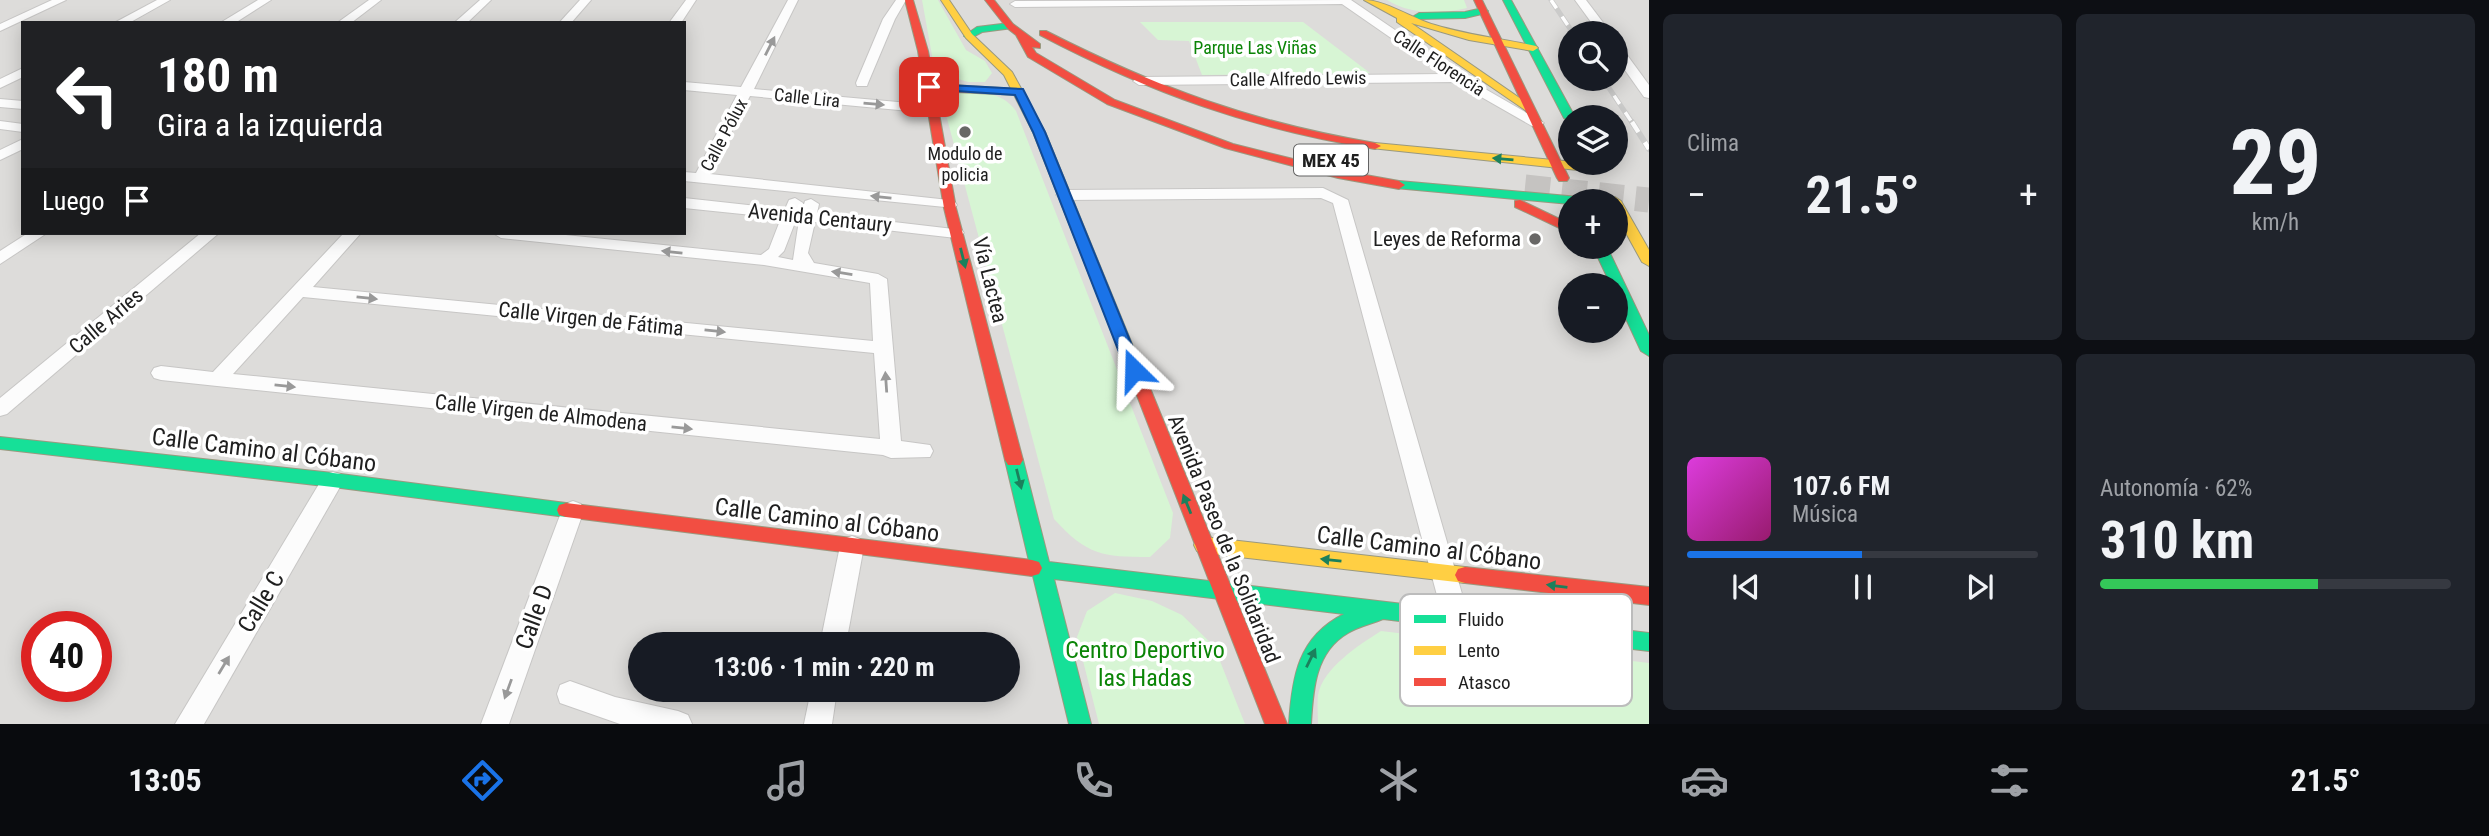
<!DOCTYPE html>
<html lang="es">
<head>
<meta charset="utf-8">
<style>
	:root { --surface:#171b24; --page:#20242c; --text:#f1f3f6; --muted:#9ea1a6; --line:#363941; --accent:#1a73e8 }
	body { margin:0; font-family:"Roboto Condensed",sans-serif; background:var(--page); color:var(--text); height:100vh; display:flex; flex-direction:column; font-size:26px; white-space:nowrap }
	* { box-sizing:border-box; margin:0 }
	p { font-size:23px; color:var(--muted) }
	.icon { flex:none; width:38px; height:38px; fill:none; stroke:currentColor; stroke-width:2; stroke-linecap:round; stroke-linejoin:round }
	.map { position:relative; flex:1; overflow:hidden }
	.side { display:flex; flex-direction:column; gap:14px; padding:14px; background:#0d0f14; width:840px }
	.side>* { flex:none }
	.top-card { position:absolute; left:21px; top:21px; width:665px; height:214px; border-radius:0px; box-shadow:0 4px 18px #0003; background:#202124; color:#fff; overflow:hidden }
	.tools { position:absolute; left:1558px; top:21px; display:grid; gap:14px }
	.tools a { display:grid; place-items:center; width:70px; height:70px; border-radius:50%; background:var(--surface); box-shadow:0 4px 18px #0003; font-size:35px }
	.speed { position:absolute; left:21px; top:611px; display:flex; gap:14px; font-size:35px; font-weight:700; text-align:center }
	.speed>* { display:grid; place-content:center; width:91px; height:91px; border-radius:50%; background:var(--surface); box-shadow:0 4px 18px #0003; line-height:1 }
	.speed .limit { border:10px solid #d22; background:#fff; color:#111 }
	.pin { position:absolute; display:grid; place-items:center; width:60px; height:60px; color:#fff; margin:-30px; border-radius:14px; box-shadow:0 4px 10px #0006 }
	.me { position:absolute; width:77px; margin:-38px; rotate:338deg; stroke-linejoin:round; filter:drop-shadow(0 0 5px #0008) }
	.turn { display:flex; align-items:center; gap:24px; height:147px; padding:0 21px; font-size:32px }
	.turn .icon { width:91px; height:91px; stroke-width:2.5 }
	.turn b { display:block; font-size:49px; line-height:60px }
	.then { display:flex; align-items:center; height:66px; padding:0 21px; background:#0003; gap:14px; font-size:26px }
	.big { font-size:52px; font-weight:700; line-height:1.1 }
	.side .card { flex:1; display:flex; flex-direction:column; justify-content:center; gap:10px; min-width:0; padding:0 24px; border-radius:10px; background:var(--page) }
	.side .dial { align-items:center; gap:0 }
	.dial b { font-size:91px; line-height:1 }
	.song { display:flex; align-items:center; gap:21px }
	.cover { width:84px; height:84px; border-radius:10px; background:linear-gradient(135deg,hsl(300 70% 55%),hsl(320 70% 35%)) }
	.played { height:7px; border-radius:4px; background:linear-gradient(90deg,var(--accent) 50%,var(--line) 50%) }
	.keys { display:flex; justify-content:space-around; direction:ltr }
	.heat { display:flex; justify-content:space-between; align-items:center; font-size:38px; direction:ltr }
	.charge { height:10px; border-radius:5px; background:linear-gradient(90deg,#34c759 62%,var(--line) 0) }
	.side .tiles { flex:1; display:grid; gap:14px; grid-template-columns:repeat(2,1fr) }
	.trip { position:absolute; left:628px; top:632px; width:392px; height:70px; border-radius:35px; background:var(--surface); box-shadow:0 4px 18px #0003; font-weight:700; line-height:70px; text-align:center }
	.dock { display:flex; height:112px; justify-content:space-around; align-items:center; background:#090b0e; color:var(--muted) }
	.dock .icon { width:49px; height:49px }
	.dock .on { color:var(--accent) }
	.dock b { font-size:32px; color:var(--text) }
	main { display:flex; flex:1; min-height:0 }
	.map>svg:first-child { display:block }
</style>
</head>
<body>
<main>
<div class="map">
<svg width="1649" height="724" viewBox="0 0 1649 724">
	<rect width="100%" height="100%" fill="#eeece9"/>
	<path fill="#dddcda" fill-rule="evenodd" d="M 0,0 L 1649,0 L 1649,724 L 0,724 ZM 23,23 L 684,23 L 684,233 L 23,233 ZM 1570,33 L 1615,33 L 1615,79 L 1570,79 ZM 1570,117 L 1615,117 L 1615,163 L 1570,163 ZM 1570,201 L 1615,201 L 1615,247 L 1570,247 ZM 1570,285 L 1615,285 L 1615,331 L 1570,331 ZM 37,626 L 96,626 L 96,686 L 37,686 ZM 640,644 L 1008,644 L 1008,690 L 640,690 Z"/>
	<g fill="#d7f5d4">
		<path d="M 922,0 L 938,0 L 966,50 L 985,61 L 992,73 L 985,82 L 968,82 L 935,72 Z"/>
		<path d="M 1387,0 L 1464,0 L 1467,8 C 1440,14 1411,15 1387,0 Z"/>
		<path d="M 1140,22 L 1303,22 L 1370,73 L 1202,75 L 1189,41 L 1158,40 Z"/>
		<path d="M 955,92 C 979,93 1001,90 1016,111 L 1173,513 L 1170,538 L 1150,557 C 1102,557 1087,555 1054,519 L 945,111 L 946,97 Z"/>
		<path d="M 1115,593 L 1152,601 L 1182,615 L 1214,646 L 1245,724 L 1099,724 L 1077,637 L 1087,611 Z"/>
		<path d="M 1381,631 L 1649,663 L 1649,724 L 1318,724 C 1318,715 1317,704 1318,695 C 1323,668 1359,645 1381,631 Z"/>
	</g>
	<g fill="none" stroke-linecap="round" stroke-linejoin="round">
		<path stroke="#c5c3c1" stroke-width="25" stroke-dasharray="25 12" stroke-linecap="butt" d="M 1525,187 L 1649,200"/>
		<g stroke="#c7c6c5" stroke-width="2">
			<g id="street">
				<path d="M 52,0 L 66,0 L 0,31 L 0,24 Z"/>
				<path d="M 157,0 L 170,0 L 129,23 L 114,23 Z"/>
				<path d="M 258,0 L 271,0 L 235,23 L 220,23 Z"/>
				<path d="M 369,0 L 381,0 L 351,23 L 337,23 Z"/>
				<path d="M 480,0 L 491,0 L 467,23 L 454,23 Z"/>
				<path d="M 580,0 L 591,0 L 571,23 L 559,23 Z"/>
				<path d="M 686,0 L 696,0 L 681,23 L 669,23 Z"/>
				<path d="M 788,0 L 798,0 L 754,89 L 931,105 L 938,109 L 931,113 L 750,96 L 710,174 L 949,200 L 955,202 L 957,205 L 955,208 L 684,181 L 684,172 L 696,173 L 737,95 L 684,90 L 684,82 L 741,87 Z"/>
				<path d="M 896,0 L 906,0 L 895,19 L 868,83 L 867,86 L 857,86 L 856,83 L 883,19 Z"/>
				<path d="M 1351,0 L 1461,75 L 1544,123 L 1537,127 L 1532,126 L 1455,82 L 1139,85 L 1133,81 L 1139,77 L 1443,74 L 1342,4 L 1015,7 L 1010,4 L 1015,1 Z"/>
				<path d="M 1575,0 L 1586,0 L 1611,33 L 1599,33 Z"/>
				<path d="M 1615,43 L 1619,44 L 1649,85 L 1649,98 L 1644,97 L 1615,56 Z"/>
				<path d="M 23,68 L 23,77 L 0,88 L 0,79 Z"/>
				<path d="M 0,99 L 23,101 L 23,109 L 0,107 Z"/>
				<path d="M 0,121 L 23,124 L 23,132 L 0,129 Z"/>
				<path d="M 23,139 L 23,149 L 0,160 L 0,150 Z"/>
				<path d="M 1323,188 L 1348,200 L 1469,618 L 1465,626 L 1456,629 L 1447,626 L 1443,618 L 1333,203 L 1321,198 L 1064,200 L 1056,195 L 1064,190 Z"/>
				<path d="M 684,198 L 785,209 L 789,200 L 795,198 L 803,203 L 802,211 L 805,201 L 811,199 L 819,204 L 817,213 L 962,230 L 964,233 L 956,238 L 815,222 L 808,253 L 814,263 L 878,274 L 887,279 L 901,441 L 930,445 L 933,451 L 930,457 L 891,458 L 883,455 L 217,386 L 161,380 L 154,378 L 151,373 L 154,368 L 161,366 L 213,372 L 344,233 L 361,233 L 313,287 L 873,341 L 870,283 L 764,265 L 501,238 L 493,233 L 546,233 L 761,255 L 769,249 L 781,218 L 684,208 ZM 796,220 L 799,220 L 793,260 L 778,257 L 784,251 ZM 303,297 L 874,353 L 880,439 L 233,374 Z"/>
				<path d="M 28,233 L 47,233 L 0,264 L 0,251 Z"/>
				<path d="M 201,233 L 219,233 L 7,414 L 0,416 L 0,398 Z"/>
				<path d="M 333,472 L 341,474 L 344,480 L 204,724 L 175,724 L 325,474 Z"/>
				<path d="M 573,501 L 581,504 L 584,510 L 509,724 L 481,724 L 562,510 L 565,504 Z"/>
				<path d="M 852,536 L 860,539 L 864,546 L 846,644 L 820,644 L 840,546 L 844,539 Z"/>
				<path d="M 570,681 L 615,697 L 678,711 L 688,715 L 692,724 L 620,724 L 560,703 L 557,694 L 560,685 Z"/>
				<path d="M 811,690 L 837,690 L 832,724 L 804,724 Z"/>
			</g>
		</g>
		<g stroke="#9a997f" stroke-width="2">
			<g id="fast">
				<path d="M 1503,0 L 1511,0 L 1575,117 L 1570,117 L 1570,121 L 1564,118 Z"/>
				<path d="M 1483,8 L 1488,11 L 1486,13 L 1465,18 L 1419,19 L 1414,16 L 1419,13 L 1465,12 Z"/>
				<path d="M 1010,23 L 1015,26 L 1013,28 L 982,32 L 969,39 L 964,36 L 977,27 Z"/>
				<path d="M 1399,181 L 1579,197 L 1585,201 L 1570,201 L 1570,204 L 1395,188 L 1395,182 Z"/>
				<path d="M 1593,247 L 1607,247 L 1649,335 L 1649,356 L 1641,351 L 1615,295 L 1615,285 L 1611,285 Z"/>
				<path d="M 0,437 L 333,473 L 566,503 L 573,505 L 575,510 L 573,515 L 566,517 L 333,487 L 0,449 Z"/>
				<path d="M 1014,453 L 1020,455 L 1023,460 L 1049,562 L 1649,633 L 1649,651 L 1383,619 C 1372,624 1359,626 1348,633 C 1315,652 1313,690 1311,724 L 1289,724 C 1292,677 1298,637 1344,614 L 1054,579 L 1091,724 L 1069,724 L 1033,576 L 1025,574 L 1022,568 L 1025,562 L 1029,561 L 1005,460 L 1008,455 Z"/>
			</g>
		</g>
		<g stroke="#9a997f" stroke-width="2">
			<g id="slow">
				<path d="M 941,0 L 949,0 L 972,34 L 1012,72 L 1045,132 L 1150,388 L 1148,392 L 1142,394 L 1134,388 L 1033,132 L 1004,75 L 966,38 Z"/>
				<path d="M 1364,0 C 1385,0 1413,19 1435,25 C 1468,35 1503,39 1536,46 L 1538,48 L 1533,51 L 1469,40 L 1411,23 L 1534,108 L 1525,110 L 1397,22 L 1397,18 Z"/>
				<path d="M 1375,143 L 1596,164 L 1602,168 L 1596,172 L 1371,148 L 1369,146 Z"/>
				<path d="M 1615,197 L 1621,201 L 1649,250 L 1649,266 L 1642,262 L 1615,213 L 1615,201 L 1609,201 Z"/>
				<path d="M 1204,537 L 1465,567 L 1472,569 L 1475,575 L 1472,581 L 1465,583 L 1204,553 L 1197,551 L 1194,545 L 1197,539 Z"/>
			</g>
		</g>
		<g stroke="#9a997f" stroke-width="2">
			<g id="jam">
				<path d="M 905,0 L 913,0 L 928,51 L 934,84 L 1019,89 L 1024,92 L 1019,95 L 935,91 L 956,208 L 1023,460 L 1020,465 L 1008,465 L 1005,460 L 944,208 L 918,51 Z"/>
				<path d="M 985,0 L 994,0 L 1013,24 L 1040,44 L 1040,48 L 1032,47 L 1036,53 L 1115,100 L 1233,144 L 1338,170 L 1399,181 L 1405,185 L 1399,189 L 1338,178 L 1225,148 L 1107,104 L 1028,57 L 1016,35 L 1007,28 Z"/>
				<path d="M 1474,0 L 1482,0 L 1569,178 L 1567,181 L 1559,181 L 1557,178 Z"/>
				<path d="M 1040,31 L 1046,31 C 1158,88 1251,122 1375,143 L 1381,146 L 1375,149 C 1249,128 1153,94 1040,35 Z"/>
				<path d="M 1520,200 L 1570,224 L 1570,233 L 1515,207 L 1515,201 Z"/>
				<path d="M 1142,382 L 1150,388 L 1287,724 L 1265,724 L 1134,388 Z"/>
				<path d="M 566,503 L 1032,560 L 1039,562 L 1042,568 L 1039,574 L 1032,576 L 566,517 L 559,515 L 557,510 L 559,505 Z"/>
				<path d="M 1465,567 L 1649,587 L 1649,605 L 1465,583 L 1458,581 L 1455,575 L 1458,569 Z"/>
			</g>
		</g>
		<use href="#street" fill="#fcfcfc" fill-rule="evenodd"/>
		<use href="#fast" fill="#16e098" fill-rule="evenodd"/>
		<use href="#slow" fill="#ffcf43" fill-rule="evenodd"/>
		<use href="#jam" fill="#f24e42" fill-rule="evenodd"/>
		<g stroke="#cbcbca" stroke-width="5">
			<g id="rail-far1">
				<path d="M 1551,0 L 1573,33"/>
				<path d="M 1603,79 L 1633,124"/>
			</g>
		</g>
		<g stroke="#cbcbca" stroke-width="6">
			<path id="rail" d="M 1632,122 L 1649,149"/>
		</g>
		<use href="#rail-far1" stroke="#fff" stroke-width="3.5" stroke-dasharray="10" stroke-linecap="butt"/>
		<use href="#rail" stroke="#fff" stroke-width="4.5" stroke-dasharray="12" stroke-linecap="butt"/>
	</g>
	<defs><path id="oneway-solid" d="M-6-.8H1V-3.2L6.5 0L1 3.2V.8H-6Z" transform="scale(1.75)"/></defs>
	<g fill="#999">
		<use href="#oneway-solid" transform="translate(770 46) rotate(-63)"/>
		<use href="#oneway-solid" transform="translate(874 104) rotate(5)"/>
		<use href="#oneway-solid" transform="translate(881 197) rotate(-174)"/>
		<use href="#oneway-solid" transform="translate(672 252) rotate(-174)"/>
		<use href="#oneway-solid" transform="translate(842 273) rotate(-171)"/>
		<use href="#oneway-solid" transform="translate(367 298) rotate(6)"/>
		<use href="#oneway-solid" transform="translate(715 331) rotate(6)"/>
		<use href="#oneway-solid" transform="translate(886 382) rotate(-94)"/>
		<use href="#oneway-solid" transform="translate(285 386) rotate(6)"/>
		<use href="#oneway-solid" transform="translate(682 428) rotate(6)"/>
		<use href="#oneway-solid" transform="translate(224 665) rotate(-59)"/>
		<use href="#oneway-solid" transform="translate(508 689) rotate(110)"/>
	</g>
	<g fill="#1b805c">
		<use href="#oneway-solid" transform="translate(1503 159) rotate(-175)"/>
		<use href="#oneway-solid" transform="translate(963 258) rotate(76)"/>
		<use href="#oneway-solid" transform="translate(1019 479) rotate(76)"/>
		<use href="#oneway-solid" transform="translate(1187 504) rotate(-112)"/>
		<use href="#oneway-solid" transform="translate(1331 560) rotate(-174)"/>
		<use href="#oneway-solid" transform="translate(1557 586) rotate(-173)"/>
		<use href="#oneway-solid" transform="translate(1311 658) rotate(-64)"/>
	</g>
	<path fill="#1a73e8" stroke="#114b97" stroke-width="2" d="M 929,84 L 1023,89 L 1045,132 L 1142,370 L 1140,374 L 1128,374 L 1126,370 L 1033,132 L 1015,95 L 926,89 L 924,87 Z"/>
	<g fill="#686766" stroke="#fff" stroke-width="2.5">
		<circle cx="965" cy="132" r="7"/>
		<circle cx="1535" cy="239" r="7"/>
	</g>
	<g text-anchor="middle" stroke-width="7" stroke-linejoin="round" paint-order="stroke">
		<g font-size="18" fill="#0b8507" stroke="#fff">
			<text x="1255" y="54">Parque Las Viñas</text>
		</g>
		<g font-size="18" fill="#202020" stroke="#fff">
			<text transform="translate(1439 63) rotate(33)" y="6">Calle Florencia</text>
			<text transform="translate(1298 79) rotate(-1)" y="6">Calle Alfredo Lewis</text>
			<text transform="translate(807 98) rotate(6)" y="6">Calle Lira</text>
			<text transform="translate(724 135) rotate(-62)" y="6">Calle Pólux</text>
		</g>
		<g font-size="18" fill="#202020" stroke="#fff">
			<text x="965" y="160">Modulo de<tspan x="965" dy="21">policia</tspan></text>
		</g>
		<rect fill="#fff" stroke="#636363" stroke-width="2" x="1294" y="144.5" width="74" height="31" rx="5"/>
		<g font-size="19" font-weight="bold" fill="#202020">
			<text x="1331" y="167">MEX 45</text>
		</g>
		<g font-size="21" fill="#202020" stroke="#fff">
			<text transform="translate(820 218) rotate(6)" y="7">Avenida Centaury</text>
			<text transform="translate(990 280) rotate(76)" y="7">Vía Lactea</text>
			<text transform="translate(591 319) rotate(6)" y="7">Calle Virgen de Fátima</text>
			<text transform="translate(106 321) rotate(-40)" y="7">Calle Aries</text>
			<text transform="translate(541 413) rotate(6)" y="7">Calle Virgen de Almodena</text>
			<text transform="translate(1224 539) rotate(68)" y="7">Avenida Paseo de la Solidaridad</text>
		</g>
		<g font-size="21" fill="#202020" stroke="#fff" text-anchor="end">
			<text x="1521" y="246">Leyes de Reforma</text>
		</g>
		<g font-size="24" fill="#202020" stroke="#fff">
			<text transform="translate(264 450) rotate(7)" y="8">Calle Camino al Cóbano</text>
			<text transform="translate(827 520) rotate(7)" y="8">Calle Camino al Cóbano</text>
			<text transform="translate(1429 548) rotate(7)" y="8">Calle Camino al Cóbano</text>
			<text transform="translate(261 602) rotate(-59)" y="8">Calle C</text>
			<text transform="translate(534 617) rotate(-70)" y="8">Calle D</text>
		</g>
		<g font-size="24" fill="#0b8507" stroke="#fff">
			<text x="1145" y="658">Centro Deportivo<tspan x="1145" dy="28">las Hadas</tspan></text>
		</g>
	</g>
	<rect x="1400" y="594" width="232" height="112" rx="10" fill="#fff" stroke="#bcbcbc" stroke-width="2"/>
	<rect x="1414" y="615" width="32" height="8" fill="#16e098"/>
	<rect x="1414" y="646" width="32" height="9" fill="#ffcf43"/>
	<rect x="1414" y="678" width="32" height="8" fill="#f24e42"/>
	<g font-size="19" fill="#202020">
		<text x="1458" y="626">Fluido</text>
		<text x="1458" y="657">Lento</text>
		<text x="1458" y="689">Atasco</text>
	</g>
</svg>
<div class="tools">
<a><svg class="icon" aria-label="search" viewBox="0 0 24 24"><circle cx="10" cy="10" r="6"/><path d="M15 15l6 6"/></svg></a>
<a><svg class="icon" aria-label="layers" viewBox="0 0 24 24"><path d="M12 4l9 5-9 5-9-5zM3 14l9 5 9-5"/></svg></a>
<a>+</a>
<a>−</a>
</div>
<div class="speed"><div class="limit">40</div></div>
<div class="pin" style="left:929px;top:87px;background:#d93025"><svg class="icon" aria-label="arrive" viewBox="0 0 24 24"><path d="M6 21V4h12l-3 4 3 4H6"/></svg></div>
<svg class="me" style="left:1134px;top:370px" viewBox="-20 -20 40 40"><path d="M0-17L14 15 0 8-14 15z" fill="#1a73e8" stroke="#fff" stroke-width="4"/></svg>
<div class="trip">13:06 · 1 min · 220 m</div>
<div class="top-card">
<div class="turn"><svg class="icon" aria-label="left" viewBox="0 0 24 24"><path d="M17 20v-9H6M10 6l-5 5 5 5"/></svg><div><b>180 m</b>Gira a la izquierda</div></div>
<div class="then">Luego<svg class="icon" aria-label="arrive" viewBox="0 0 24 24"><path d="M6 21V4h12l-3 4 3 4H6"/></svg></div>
</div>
</div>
<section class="side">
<div class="tiles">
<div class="card"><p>Clima</p>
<div class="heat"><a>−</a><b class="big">21.5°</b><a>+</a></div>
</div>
<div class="card dial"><b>29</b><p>km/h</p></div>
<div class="card">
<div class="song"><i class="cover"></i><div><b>107.6 FM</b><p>Música</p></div></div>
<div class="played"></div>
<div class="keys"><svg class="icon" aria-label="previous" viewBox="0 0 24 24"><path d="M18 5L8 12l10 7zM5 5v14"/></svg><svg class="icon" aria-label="pause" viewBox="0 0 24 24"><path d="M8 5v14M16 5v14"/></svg><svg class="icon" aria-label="next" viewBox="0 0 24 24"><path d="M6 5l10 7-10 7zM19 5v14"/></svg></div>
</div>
<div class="card"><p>Autonomía · 62%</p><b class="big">310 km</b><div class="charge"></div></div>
</div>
</section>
</main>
<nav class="dock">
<b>13:05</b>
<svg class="icon on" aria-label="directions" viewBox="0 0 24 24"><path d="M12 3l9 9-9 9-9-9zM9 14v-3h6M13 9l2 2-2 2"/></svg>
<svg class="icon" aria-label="music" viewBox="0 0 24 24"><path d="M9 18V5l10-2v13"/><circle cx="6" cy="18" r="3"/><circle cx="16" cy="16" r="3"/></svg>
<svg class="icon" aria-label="phone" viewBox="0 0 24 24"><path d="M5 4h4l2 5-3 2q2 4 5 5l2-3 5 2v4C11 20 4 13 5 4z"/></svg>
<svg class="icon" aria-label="climate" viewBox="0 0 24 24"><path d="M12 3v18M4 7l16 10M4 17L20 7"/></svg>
<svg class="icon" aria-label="car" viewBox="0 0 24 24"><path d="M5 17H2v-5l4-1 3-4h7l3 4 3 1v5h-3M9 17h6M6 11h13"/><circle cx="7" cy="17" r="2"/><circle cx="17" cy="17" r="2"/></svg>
<svg class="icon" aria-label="filters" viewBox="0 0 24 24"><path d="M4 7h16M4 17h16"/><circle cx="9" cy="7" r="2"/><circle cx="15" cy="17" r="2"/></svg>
<b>21.5°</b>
</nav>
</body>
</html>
